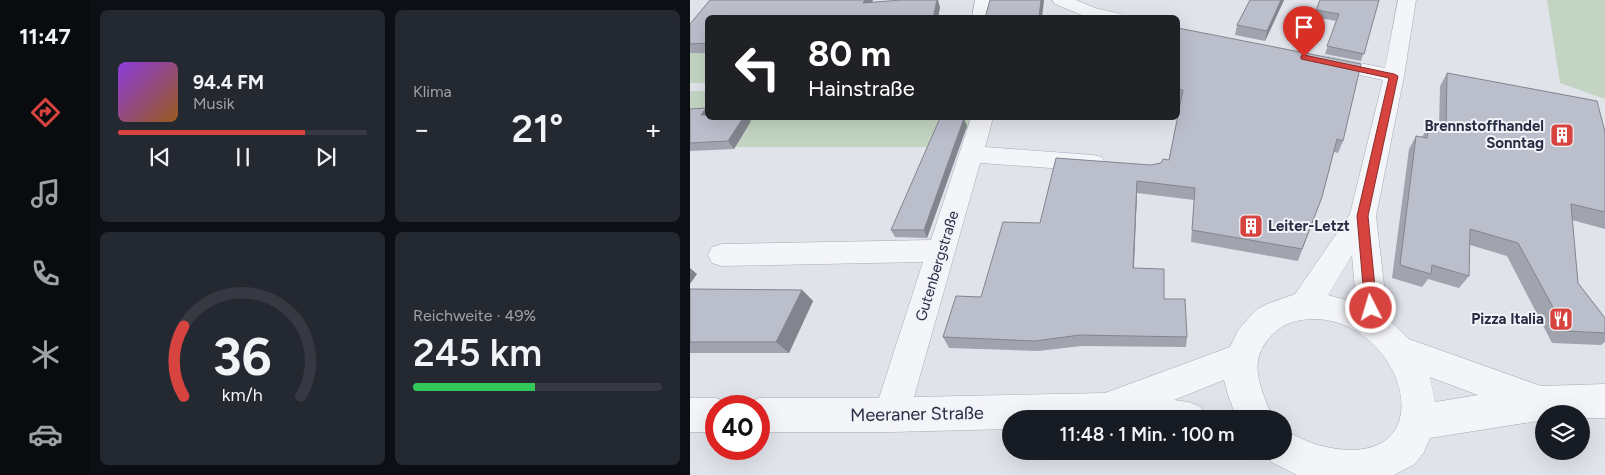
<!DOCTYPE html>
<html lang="de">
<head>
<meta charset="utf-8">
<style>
	:root { --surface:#171b24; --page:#242831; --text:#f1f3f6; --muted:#9ea1a6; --line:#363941; --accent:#d7433f }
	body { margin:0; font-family:Figtree,sans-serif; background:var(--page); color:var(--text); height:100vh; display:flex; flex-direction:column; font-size:19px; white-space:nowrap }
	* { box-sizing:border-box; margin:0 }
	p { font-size:16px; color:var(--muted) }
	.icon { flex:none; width:28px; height:28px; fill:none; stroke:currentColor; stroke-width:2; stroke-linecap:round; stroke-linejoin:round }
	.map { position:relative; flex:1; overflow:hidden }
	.sheet { display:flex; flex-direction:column; gap:10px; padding:10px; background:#0d0f14; width:600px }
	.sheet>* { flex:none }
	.guide { position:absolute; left:15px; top:15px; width:475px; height:105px; border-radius:8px; box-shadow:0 5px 20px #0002; background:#202124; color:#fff; overflow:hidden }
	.tools { position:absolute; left:845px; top:405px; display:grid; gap:10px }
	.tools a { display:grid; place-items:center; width:55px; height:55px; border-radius:50%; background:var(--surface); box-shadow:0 5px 20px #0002; font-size:25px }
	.speed { position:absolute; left:15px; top:395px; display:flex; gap:10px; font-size:25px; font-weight:700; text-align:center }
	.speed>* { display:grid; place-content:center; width:65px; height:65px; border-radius:50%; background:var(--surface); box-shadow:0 5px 20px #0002; line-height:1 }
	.speed .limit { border:8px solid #d22; background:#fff; color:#111 }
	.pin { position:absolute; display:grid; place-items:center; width:42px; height:42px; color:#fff; margin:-51px -21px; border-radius:50% 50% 50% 0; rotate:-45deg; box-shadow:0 0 5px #0007 }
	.pin .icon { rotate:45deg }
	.me { position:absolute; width:55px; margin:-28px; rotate:355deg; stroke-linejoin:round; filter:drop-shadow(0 0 4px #0008) }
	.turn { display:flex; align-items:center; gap:18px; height:105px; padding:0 20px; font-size:22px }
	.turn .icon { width:65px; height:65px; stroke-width:2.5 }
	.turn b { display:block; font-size:35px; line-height:42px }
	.big { font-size:38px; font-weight:600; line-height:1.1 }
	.sheet .card { flex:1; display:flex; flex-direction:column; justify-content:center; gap:8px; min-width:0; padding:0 18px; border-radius:8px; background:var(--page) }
	.sheet .dial { align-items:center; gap:0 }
	.dial svg { height:130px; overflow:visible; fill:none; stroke:var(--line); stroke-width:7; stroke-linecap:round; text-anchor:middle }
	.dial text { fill:var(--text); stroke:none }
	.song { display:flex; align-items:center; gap:15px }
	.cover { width:60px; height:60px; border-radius:8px; background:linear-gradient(135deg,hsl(270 70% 55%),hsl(30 70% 35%)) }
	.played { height:5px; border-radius:2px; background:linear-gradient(90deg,var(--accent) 75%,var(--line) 75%) }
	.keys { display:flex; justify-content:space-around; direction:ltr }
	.heat { display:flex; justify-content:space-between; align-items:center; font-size:28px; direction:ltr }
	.charge { height:8px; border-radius:4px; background:linear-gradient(90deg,#34c759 49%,var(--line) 0) }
	.sheet .tiles { flex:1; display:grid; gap:10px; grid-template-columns:repeat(2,1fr) }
	.trip { position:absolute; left:312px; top:410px; width:290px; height:50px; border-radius:25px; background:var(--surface); box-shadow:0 5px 20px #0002; font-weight:600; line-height:50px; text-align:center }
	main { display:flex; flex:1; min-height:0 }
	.tabs { display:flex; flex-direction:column; width:90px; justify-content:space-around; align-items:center; background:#090b0e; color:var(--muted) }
	.tabs .icon { width:35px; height:35px }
	.tabs .selected { color:var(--accent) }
	.tabs b { font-size:22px; color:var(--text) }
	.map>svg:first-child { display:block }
</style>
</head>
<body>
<main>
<nav class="tabs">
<b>11:47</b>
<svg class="icon selected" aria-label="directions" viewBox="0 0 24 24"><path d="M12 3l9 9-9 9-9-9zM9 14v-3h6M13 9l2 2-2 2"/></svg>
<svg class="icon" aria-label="music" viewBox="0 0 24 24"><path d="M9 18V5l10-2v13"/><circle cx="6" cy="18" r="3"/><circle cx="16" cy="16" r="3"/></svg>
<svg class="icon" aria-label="phone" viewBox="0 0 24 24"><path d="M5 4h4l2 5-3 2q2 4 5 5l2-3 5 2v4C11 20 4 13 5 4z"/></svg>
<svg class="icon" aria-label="climate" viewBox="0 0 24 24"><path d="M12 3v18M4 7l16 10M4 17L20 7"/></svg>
<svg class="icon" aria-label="car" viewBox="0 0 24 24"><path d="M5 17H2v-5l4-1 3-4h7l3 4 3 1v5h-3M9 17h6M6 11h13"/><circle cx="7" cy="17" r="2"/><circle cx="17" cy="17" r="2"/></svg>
</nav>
<section class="sheet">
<div class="tiles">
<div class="card">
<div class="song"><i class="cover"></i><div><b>94.4 FM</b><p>Musik</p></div></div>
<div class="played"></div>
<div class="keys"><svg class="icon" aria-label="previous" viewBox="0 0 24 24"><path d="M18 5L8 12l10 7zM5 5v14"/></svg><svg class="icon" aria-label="pause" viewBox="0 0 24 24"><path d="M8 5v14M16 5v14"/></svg><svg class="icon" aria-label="next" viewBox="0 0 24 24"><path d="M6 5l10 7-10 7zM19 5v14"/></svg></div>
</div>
<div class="card"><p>Klima</p>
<div class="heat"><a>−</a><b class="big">21°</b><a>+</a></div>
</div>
<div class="card dial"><svg viewBox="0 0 100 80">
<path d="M14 69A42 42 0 1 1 86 69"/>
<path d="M14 69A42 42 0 0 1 14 26" stroke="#d7433f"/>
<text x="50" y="56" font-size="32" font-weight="700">36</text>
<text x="50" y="72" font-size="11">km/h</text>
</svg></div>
<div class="card"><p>Reichweite · 49%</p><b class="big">245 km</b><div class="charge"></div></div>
</div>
</section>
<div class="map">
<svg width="915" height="475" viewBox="0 0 915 475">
	<rect width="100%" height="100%" fill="#e1e3eb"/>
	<g fill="#c3d5c2">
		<path d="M 857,0 L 915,0 L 915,99 L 870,83 Z"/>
		<path d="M 17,44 L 17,83 L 0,83 L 0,45 Z"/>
		<path d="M 0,91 L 17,91 L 18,118 L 281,118 L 277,130 L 249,130 L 239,147 L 0,147 Z"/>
	</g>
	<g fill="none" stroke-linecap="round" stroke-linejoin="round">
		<g stroke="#a6a9b6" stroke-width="1">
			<g id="minor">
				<path d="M 285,0 L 303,0 L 300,18 L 282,18 Z"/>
				<path d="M 362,0 L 386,0 L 405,8 L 431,14 L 434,18 L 399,18 L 365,4 Z"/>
				<path d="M 708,0 L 726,0 L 714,76 L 686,216 L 698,319 L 719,339 L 851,386 L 915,384 L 915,418 L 891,418 L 891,414 L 854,414 L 854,420 L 740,438 L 734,452 L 725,464 L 704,475 L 607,475 L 581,462 L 577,451 L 594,451 L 594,431 C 608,436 620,444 636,447 C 756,472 718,323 626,319 C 608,319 595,322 582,335 C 555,362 572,390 583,419 L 547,419 L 538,395 L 534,380 L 484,400 L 499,402 L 511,407 L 516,419 L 321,419 L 321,429 L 201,432 L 69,432 L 69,406 L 55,406 L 57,403 L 69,398 L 189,398 L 233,262 L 32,266 L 22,263 L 18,255 L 22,247 L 32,244 L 241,240 L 281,118 L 303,118 L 295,147 L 403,155 L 412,157 L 415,163 L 412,169 L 403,171 L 290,163 L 224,397 L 415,393 L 540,347 L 548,330 L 566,310 L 577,304 L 605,294 L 660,214 L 693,80 L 627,66 L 624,62 L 627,58 L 634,56 L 695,68 ZM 662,255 L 666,303 L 638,295 ZM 740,377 L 788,395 L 745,402 Z"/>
				<path d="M 0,398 L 26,398 L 38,403 L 40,406 L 26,406 L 26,432 L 0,432 Z"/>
			</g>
		</g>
		<use href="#minor" fill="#f4f5f9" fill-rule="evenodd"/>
	</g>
	<g fill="#a1a3af">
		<path d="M 20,0 L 183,0 L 182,2 L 250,7 L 248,18 L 18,18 L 18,53 L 0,53 L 0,24 Z"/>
		<path d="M 560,0 L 594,0 L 575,41 L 545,35 L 547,25 Z"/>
		<path d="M 689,0 L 671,61 L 635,54 L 646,21 L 624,17 L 626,10 Z"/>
		<path d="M 488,28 L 653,141 L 648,153 L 644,152 L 632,197 L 608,261 L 501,242 L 504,200 L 447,193 L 444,268 L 474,299 L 497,337 L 496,347 L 392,346 L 348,351 L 259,348 L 253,337 L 291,297 L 350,223 L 461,165 L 471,163 L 479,160 L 491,102 L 488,101 Z"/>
		<path d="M 757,73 L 915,132 L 915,229 L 882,220 L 888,283 L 915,318 L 915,342 L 911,345 L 862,343 L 817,256 L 780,245 L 779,276 L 769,288 L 738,279 L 732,287 L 702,278 L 719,149 L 726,136 L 732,137 L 739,125 L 749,127 L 750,86 Z"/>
		<path d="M 0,109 L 18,118 L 58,118 L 61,121 L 44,149 L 0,151 Z"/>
		<path d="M 277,126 L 237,238 L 205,237 L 201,230 Z"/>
		<path d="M 0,289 L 112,290 L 123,301 L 99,353 L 0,353 Z"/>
	</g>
	<g fill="#83858e">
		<path d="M 175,0 L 183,0 L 178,12 L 173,3 Z"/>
		<path d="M 247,0 L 248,0 L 250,7 L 248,18 L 243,18 Z"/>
		<path d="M 351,0 L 354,0 L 352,18 L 349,18 Z"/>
		<path d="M 591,0 L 594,0 L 575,41 L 577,31 Z"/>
		<path d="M 16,108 L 18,110 L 18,118 L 11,115 Z"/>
		<path d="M 53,118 L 58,118 L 61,121 L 44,149 L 38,141 Z"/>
		<path d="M 274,118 L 277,126 L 237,238 L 234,230 Z"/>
		<path d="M 447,181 L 447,193 L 443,279 L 443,268 Z"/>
		<path d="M 0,268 L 7,274 L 0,284 Z"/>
		<path d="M 112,290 L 123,301 L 99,353 L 86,342 Z"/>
	</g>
	<g fill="#bbbecb" stroke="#83858e">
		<path d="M 20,0 L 175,0 L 173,3 L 211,0 L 247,0 L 243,18 L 18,18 L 18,43 L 0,44 L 0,24 Z"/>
		<path d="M 300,0 L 351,0 L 349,17 L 350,18 L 295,18 Z"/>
		<path d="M 560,0 L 591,0 L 577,31 L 547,25 Z"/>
		<path d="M 630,0 L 689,0 L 674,54 L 637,46 L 649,14 L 626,10 Z"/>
		<path d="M 488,28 L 671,64 L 653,141 L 647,139 L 632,197 L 612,249 L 502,230 L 505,188 L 447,181 L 443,268 L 474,269 L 474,299 L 495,299 L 497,337 L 390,335 L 345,341 L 253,337 L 266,296 L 291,297 L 313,222 L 350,223 L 366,158 L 461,165 L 471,163 L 473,159 L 479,160 L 493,90 L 488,89 Z"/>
		<path d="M 757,73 L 907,101 L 915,132 L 915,212 L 881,204 L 888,283 L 915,318 L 915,333 L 876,331 L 828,243 L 780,229 L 779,276 L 742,265 L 741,274 L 710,265 L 726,136 L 737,138 L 739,125 L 756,129 Z"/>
		<path d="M 16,108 L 11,115 L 18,115 L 18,118 L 53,118 L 38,141 L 0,143 L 0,109 Z"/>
		<path d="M 250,118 L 274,118 L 234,230 L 201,230 Z"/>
		<path d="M 0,289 L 112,290 L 86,342 L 0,342 Z"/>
	</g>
	<path fill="#d7433f" stroke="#8c2c29" d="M 614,55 L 704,74 L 708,76 L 678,216 L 687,308 L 686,312 L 681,314 L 677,312 L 675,308 L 667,216 L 699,78 L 611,59 L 611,56 Z"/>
	<defs>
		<g id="building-square" transform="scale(1.25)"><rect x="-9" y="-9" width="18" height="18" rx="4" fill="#d7433f" stroke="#f1f3f8"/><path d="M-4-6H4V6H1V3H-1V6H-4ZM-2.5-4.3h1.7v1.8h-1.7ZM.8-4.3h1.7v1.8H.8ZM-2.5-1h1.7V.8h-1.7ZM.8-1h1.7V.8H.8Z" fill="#fff"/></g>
		<g id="restaurant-square" transform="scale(1.25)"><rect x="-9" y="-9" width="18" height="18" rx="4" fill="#d7433f" stroke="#f1f3f8"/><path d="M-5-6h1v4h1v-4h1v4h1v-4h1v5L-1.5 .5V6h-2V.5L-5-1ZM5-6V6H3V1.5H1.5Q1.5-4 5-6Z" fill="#fff"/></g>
	</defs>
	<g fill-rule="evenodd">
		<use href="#building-square" x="872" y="135"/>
		<use href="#building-square" x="561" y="226"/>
		<use href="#restaurant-square" x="871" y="319"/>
	</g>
	<g text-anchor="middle" stroke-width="4" stroke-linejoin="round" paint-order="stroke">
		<g font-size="15" font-weight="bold" fill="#282d44" stroke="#f1f3f8" text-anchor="end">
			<text x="854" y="131">Brennstoffhandel<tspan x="854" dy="17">Sonntag</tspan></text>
			<text x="578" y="231" text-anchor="start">Leiter-Letzt</text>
			<text x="854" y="324">Pizza Italia</text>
		</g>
		<g font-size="15" fill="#282d44" stroke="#f1f3f8">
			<text transform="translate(247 266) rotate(-73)" y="5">Gutenbergstraße</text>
		</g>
		<g font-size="18" fill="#282d44" stroke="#f1f3f8">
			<text transform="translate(227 414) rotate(-1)" y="6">Meeraner Straße</text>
		</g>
	</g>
</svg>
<div class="tools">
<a><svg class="icon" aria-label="layers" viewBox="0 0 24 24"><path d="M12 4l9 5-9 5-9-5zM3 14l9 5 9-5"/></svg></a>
</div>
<div class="speed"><div class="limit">40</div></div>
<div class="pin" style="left:614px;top:57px;background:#d93025"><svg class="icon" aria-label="arrive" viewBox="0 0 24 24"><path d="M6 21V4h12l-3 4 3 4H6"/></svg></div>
<svg class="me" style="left:681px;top:308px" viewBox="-20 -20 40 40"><circle r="17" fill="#d7433f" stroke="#fff" stroke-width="3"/><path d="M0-11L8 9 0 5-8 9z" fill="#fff"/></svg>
<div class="trip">11:48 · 1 Min. · 100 m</div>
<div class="guide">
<div class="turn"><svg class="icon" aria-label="left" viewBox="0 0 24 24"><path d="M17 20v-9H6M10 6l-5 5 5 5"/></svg><div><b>80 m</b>Hainstraße</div></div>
</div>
</div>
</main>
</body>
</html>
